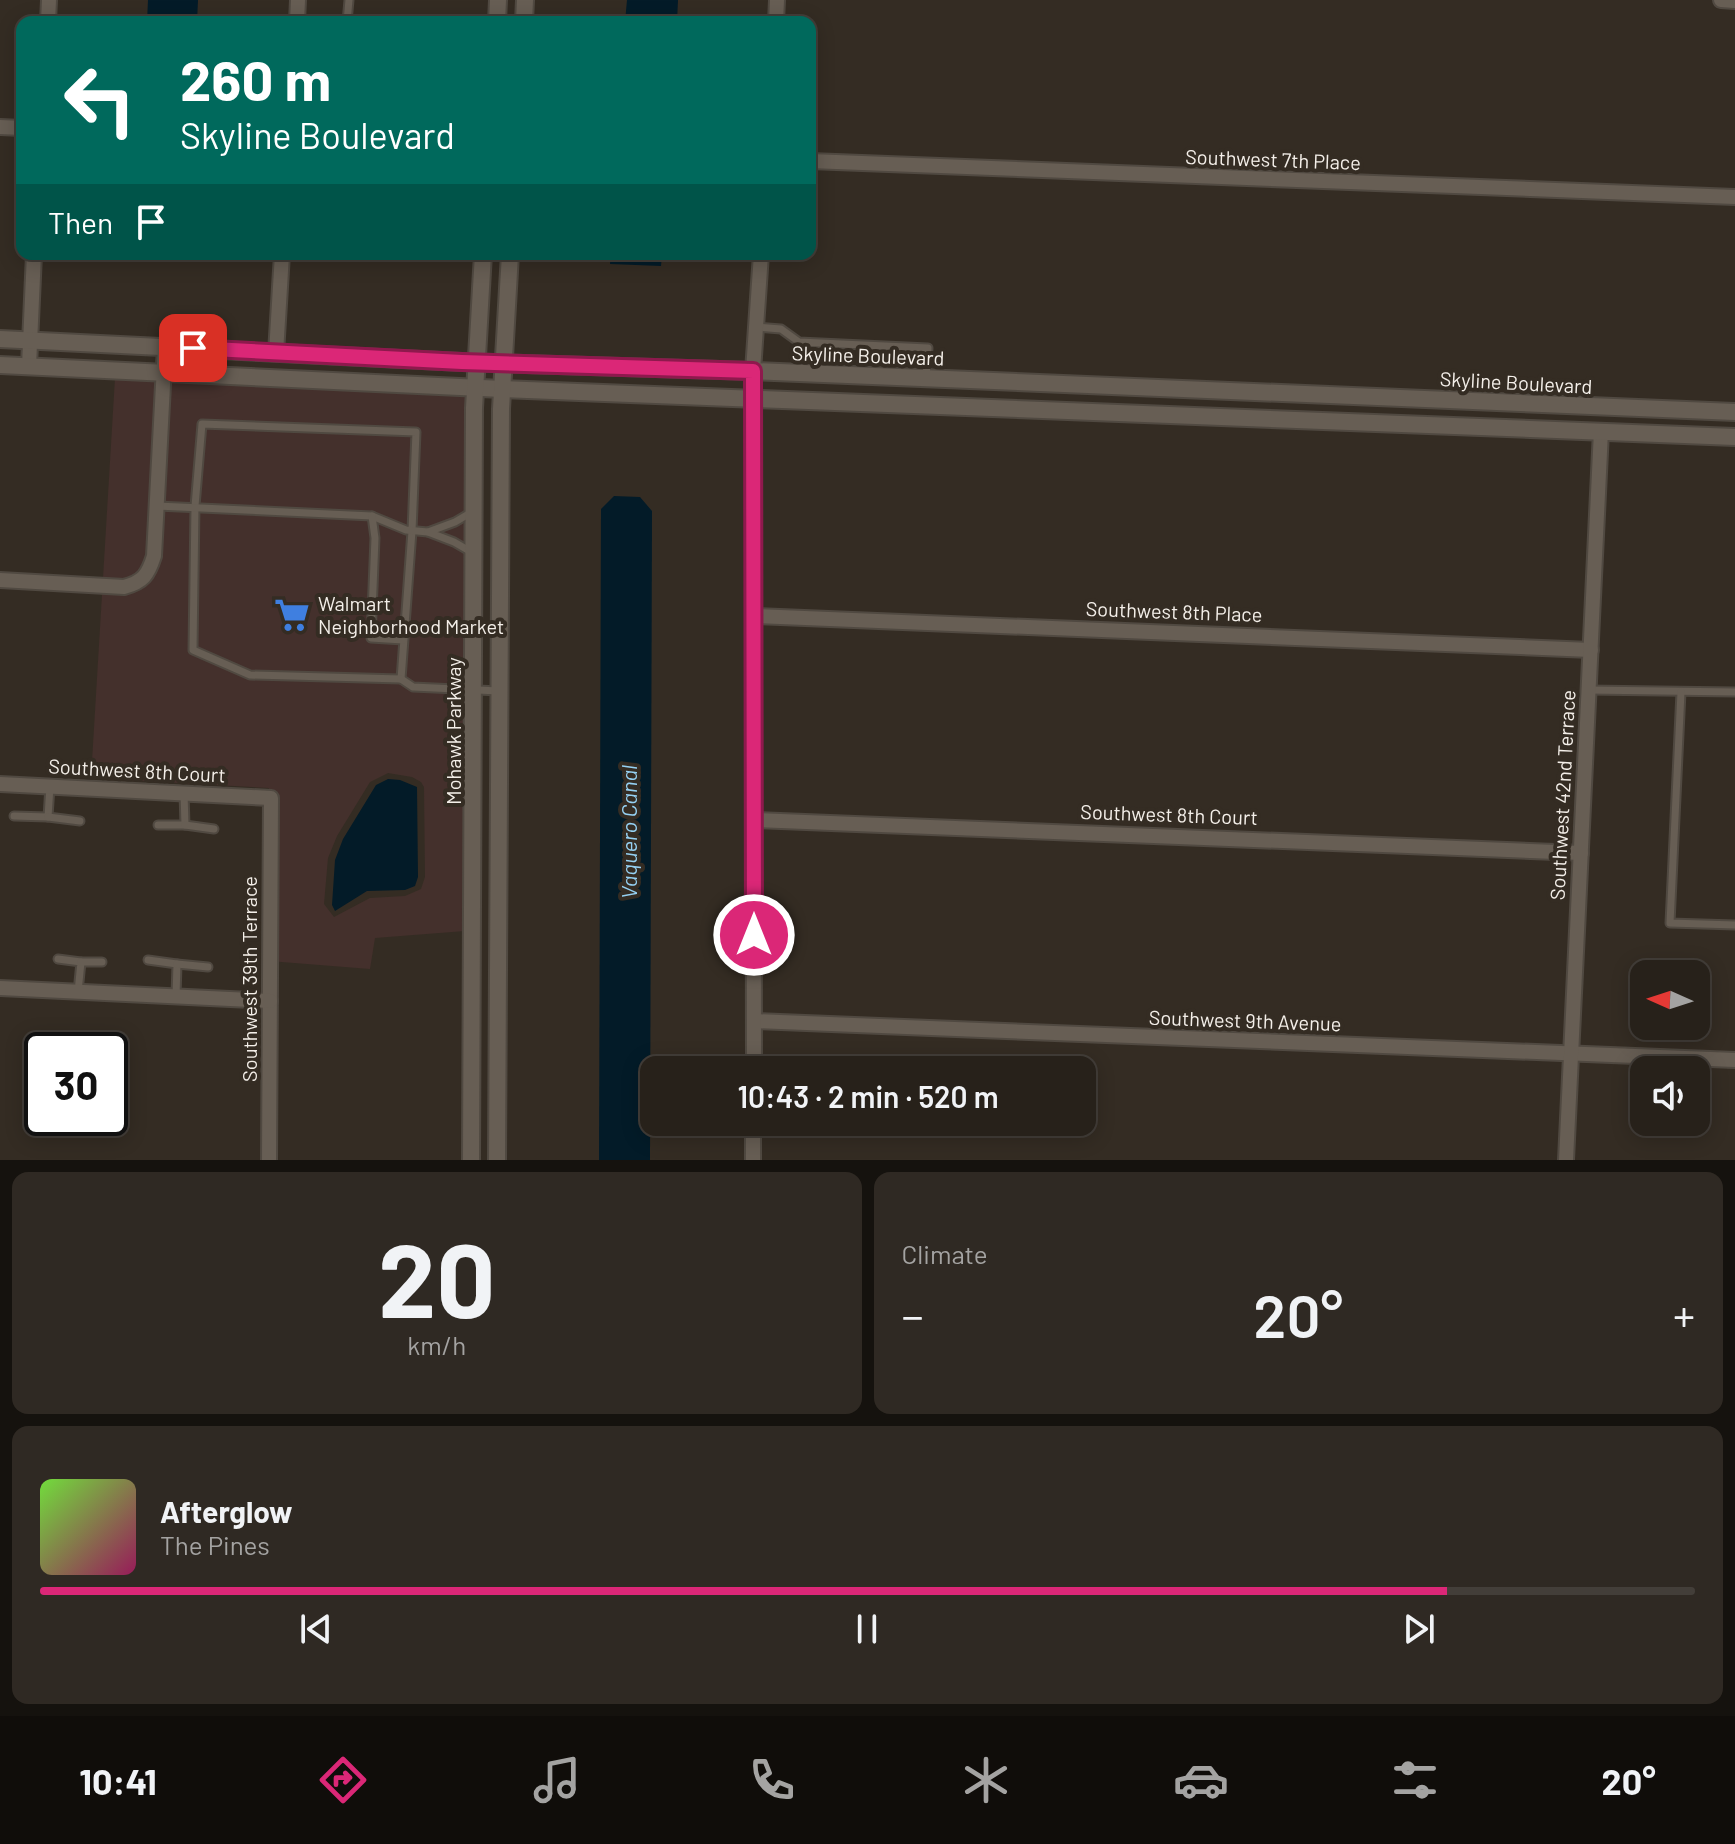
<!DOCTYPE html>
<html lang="en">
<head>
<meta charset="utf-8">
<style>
	:root { --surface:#27211a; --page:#2f2923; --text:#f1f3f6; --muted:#a4a3a2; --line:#433e39; --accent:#db2777 }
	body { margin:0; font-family:Barlow,sans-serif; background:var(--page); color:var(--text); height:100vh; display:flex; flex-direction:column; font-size:30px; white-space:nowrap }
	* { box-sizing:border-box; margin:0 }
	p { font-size:26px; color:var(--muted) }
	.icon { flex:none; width:44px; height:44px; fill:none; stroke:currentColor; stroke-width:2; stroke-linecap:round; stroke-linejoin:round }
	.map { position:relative; height:1160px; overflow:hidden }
	.drawer { display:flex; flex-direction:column; gap:12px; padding:12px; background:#15120e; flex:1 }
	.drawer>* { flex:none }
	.guide { position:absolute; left:16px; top:16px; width:800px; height:244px; border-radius:16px; box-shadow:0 4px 20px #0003,0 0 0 2px var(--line); background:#00695c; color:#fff; overflow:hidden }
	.needle { width:52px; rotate:273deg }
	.tools { position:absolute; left:1630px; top:960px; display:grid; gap:16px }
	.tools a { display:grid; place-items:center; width:80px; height:80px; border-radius:16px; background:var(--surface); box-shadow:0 4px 20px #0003,0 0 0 2px var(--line); font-size:40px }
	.speed { position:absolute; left:24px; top:1032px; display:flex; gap:16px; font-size:40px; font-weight:700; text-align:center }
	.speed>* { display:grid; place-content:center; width:104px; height:104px; border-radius:50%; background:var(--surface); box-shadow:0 4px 20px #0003,0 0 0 2px var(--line); line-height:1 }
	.speed .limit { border:4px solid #111; border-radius:12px; background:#fff; color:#111 }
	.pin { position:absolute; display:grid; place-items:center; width:68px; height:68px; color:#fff; margin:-34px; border-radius:16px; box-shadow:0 4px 12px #0006 }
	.me { position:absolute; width:88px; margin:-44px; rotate:0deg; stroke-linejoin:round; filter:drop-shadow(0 0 6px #0008) }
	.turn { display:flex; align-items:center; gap:28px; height:168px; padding:0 32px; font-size:36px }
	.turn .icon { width:104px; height:104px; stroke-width:2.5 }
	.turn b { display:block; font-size:56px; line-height:68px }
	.then { display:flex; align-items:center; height:76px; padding:0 32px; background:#0003; gap:16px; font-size:30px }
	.big { font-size:60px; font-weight:600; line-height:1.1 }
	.drawer .widget { flex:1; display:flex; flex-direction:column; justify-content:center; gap:12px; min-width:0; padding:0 28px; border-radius:16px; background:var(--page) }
	.drawer .dial { align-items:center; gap:0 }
	.dial b { font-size:104px; line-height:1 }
	.song { display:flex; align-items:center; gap:24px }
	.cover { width:96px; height:96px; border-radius:12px; background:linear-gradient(135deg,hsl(100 70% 55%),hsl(330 70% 35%)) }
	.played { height:8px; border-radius:4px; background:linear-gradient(90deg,var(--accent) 85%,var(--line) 85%) }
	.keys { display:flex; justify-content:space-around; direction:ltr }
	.heat { display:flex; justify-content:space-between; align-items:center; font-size:44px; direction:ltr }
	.drawer .tiles { flex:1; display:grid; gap:12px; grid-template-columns:1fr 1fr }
	.widget:last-child { grid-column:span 2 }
	.trip { position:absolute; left:640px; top:1056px; width:456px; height:80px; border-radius:16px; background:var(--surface); box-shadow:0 4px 20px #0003,0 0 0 2px var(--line); font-weight:600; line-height:80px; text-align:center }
	.dock { display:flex; height:128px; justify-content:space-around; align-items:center; background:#100d0a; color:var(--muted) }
	.dock .icon { width:56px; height:56px }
	.dock .on { color:var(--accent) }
	.dock b { font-size:36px; color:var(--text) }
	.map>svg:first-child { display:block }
</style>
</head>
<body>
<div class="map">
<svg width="1735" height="1160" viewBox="0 0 1735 1160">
	<rect width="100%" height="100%" fill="#342c23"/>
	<path fill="#44302c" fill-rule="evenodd" d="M 115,378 L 466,395 L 465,931 L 375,938 L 370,969 L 269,961 L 269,788 L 91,778 ZM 388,773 L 412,777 L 421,782 L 424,787 L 425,877 L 421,889 L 405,896 L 370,898 L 334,917 L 324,904 L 328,858 L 337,836 L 370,782 Z"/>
	<g fill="#031b28">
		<path d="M 148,0 L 198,0 L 197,22 L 147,22 Z"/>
		<path d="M 627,0 L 678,0 L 677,22 L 625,22 Z"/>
		<path d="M 611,254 L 662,254 L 661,266 L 610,264 Z"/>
		<path d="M 614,496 L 640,497 L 652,511 L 650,1160 L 599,1160 L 601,509 Z"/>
		<path d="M 388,779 L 400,780 L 417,787 L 418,877 L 415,886 L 405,890 L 367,891 L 335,911 L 332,905 L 335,860 L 343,839 L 376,785 Z"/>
	</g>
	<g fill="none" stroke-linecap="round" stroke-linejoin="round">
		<g stroke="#504941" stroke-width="11">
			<g id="service">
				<path d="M 347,22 L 349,0"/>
				<path d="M 757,327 L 781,329 L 799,342 L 928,348 L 926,378"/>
				<path d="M 202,424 L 416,432 L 412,531 L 401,679 L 250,675 L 193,650 L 195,506 Z"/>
				<path d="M 157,506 L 372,516 L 406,530 L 428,532"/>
				<path d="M 472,512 L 455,522 L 428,532 L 454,542 L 473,553"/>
				<path d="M 372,516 L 375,538 L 371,638 L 403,640"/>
				<path d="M 401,679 L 413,687 L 499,691"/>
				<path d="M 1588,690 L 1735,692"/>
				<path d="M 1681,692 L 1670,923 L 1735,925"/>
				<path d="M 14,816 L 48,817 L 50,786"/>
				<path d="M 48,817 L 80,821"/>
				<path d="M 158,825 L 185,825 L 184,793"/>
				<path d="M 185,825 L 214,829"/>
				<path d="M 58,959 L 81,962 L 78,992"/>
				<path d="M 148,960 L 177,964 L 176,996"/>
				<path d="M 81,962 L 102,962"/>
				<path d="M 177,964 L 208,967"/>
			</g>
		</g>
		<g stroke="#504941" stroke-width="18">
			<g id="minor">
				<path d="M 1721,0 L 1735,1"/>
				<path d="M 48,22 L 49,0"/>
				<path d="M 297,22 L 298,0"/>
				<path d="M 776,22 L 777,0"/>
				<path d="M 0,127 L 22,128"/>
				<path d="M 810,161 L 1735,197"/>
				<path d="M 276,353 L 282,254"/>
				<path d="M 29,366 L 34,254"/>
				<path d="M 0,580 L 124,587 C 143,582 148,575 154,556 L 165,347"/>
				<path d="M 755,616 L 1591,650"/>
				<path d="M 0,784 L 271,798 L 269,1160"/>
				<path d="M 755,820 L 1581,853"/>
				<path d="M 0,988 L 270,1001"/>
				<path d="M 754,1021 L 1735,1060"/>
				<path d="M 754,1070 L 753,371 L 761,254"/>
				<path d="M 753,1122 L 753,1160"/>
				<path d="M 1566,1160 L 1601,431"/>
			</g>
		</g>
		<g stroke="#504941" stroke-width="20">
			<g id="tertiary">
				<path d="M 497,22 L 498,0"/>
				<path d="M 524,22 L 525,0"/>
				<path d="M 0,339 L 462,362 L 753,371 L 1735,412"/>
				<path d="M 0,365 L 502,389 L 1735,437"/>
				<path d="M 471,1160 L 474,408 L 483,254"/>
				<path d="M 497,1160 L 501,409 L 510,254"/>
			</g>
		</g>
		<use href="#service" stroke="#675e54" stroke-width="7"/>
		<use href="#minor" stroke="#675e54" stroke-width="14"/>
		<use href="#tertiary" stroke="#675e54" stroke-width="16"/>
	</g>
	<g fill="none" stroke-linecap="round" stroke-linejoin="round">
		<g stroke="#8e194d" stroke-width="20">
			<path id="route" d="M 193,348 L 462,362 L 753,371 L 754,935"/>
		</g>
		<use href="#route" stroke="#db2777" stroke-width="14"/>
	</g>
	<defs>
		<g id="supermarket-bare" transform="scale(2.76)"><path d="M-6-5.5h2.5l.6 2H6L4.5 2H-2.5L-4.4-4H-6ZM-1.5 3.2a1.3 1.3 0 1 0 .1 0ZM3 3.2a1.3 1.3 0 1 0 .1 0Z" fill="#3f7fe0" stroke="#342c23" stroke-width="2.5" paint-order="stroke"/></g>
	</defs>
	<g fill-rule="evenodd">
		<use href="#supermarket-bare" x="292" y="615"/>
	</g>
	<g text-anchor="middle" stroke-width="8" stroke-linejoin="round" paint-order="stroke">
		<g font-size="20" fill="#f4efe9" stroke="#342c23">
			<text transform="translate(1273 160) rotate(2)" y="7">Southwest 7th Place</text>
			<text transform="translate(868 356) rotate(2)" y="7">Skyline Boulevard</text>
			<text transform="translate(1516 383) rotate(3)" y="7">Skyline Boulevard</text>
			<text transform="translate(1174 612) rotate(2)" y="7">Southwest 8th Place</text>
			<text transform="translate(454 731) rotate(-90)" y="7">Mohawk Parkway</text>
			<text transform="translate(137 771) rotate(3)" y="7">Southwest 8th Court</text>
			<text transform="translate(1563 795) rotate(-87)" y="7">Southwest 42nd Terrace</text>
			<text transform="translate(1169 815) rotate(2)" y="7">Southwest 8th Court</text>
			<text transform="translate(250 979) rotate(-90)" y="7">Southwest 39th Terrace</text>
			<text transform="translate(1245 1021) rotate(2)" y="7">Southwest 9th Avenue</text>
		</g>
		<g font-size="20" fill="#f4efe9" stroke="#342c23" text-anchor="start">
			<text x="318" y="611">Walmart<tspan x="318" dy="23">Neighborhood Market</tspan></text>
		</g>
		<g font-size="22" font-style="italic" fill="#95d1f3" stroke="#342c23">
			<text transform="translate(629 832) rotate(-90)" y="8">Vaquero Canal</text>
		</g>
	</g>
</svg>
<div class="tools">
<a><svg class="needle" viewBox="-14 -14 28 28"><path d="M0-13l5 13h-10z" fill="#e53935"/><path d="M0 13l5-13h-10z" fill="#a4a3a2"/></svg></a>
<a><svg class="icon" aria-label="sound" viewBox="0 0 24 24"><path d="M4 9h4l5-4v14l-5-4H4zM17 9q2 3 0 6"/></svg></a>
</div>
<div class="speed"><div class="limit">30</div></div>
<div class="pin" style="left:193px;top:348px;background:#d93025"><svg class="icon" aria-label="arrive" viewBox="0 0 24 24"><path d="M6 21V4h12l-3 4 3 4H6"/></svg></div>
<svg class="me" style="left:754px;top:935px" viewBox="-20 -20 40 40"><circle r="17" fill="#db2777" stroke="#fff" stroke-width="3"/><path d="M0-11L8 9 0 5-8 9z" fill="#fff"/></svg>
<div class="trip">10:43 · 2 min · 520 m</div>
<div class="guide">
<div class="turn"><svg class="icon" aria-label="left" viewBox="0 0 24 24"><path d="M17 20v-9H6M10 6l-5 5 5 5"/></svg><div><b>260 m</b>Skyline Boulevard</div></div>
<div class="then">Then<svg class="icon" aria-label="arrive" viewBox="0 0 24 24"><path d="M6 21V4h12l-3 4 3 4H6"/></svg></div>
</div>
</div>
<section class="drawer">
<div class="tiles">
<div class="widget dial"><b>20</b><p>km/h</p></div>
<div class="widget"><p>Climate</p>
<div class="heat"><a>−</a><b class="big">20°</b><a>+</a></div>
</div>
<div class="widget">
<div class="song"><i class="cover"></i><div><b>Afterglow</b><p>The Pines</p></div></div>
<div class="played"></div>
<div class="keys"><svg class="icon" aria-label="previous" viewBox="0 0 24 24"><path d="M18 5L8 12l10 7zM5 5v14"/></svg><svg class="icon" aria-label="pause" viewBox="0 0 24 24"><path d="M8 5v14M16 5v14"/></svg><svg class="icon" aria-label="next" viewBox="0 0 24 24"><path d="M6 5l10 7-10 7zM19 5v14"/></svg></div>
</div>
</div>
</section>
<nav class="dock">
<b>10:41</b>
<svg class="icon on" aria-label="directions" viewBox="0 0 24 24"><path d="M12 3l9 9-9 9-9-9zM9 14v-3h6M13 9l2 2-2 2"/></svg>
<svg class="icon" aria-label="music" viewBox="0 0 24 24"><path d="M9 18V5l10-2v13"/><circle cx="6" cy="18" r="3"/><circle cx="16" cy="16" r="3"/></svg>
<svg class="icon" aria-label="phone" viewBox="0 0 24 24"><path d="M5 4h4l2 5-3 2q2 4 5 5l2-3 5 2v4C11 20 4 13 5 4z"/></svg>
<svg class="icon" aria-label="climate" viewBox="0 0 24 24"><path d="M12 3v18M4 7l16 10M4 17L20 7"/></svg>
<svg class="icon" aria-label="car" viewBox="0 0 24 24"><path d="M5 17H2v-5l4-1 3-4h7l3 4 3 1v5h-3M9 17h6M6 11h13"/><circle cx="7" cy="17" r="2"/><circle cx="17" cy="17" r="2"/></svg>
<svg class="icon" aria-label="filters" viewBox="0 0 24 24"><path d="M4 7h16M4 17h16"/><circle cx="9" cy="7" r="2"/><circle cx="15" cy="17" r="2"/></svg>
<b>20°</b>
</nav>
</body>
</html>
